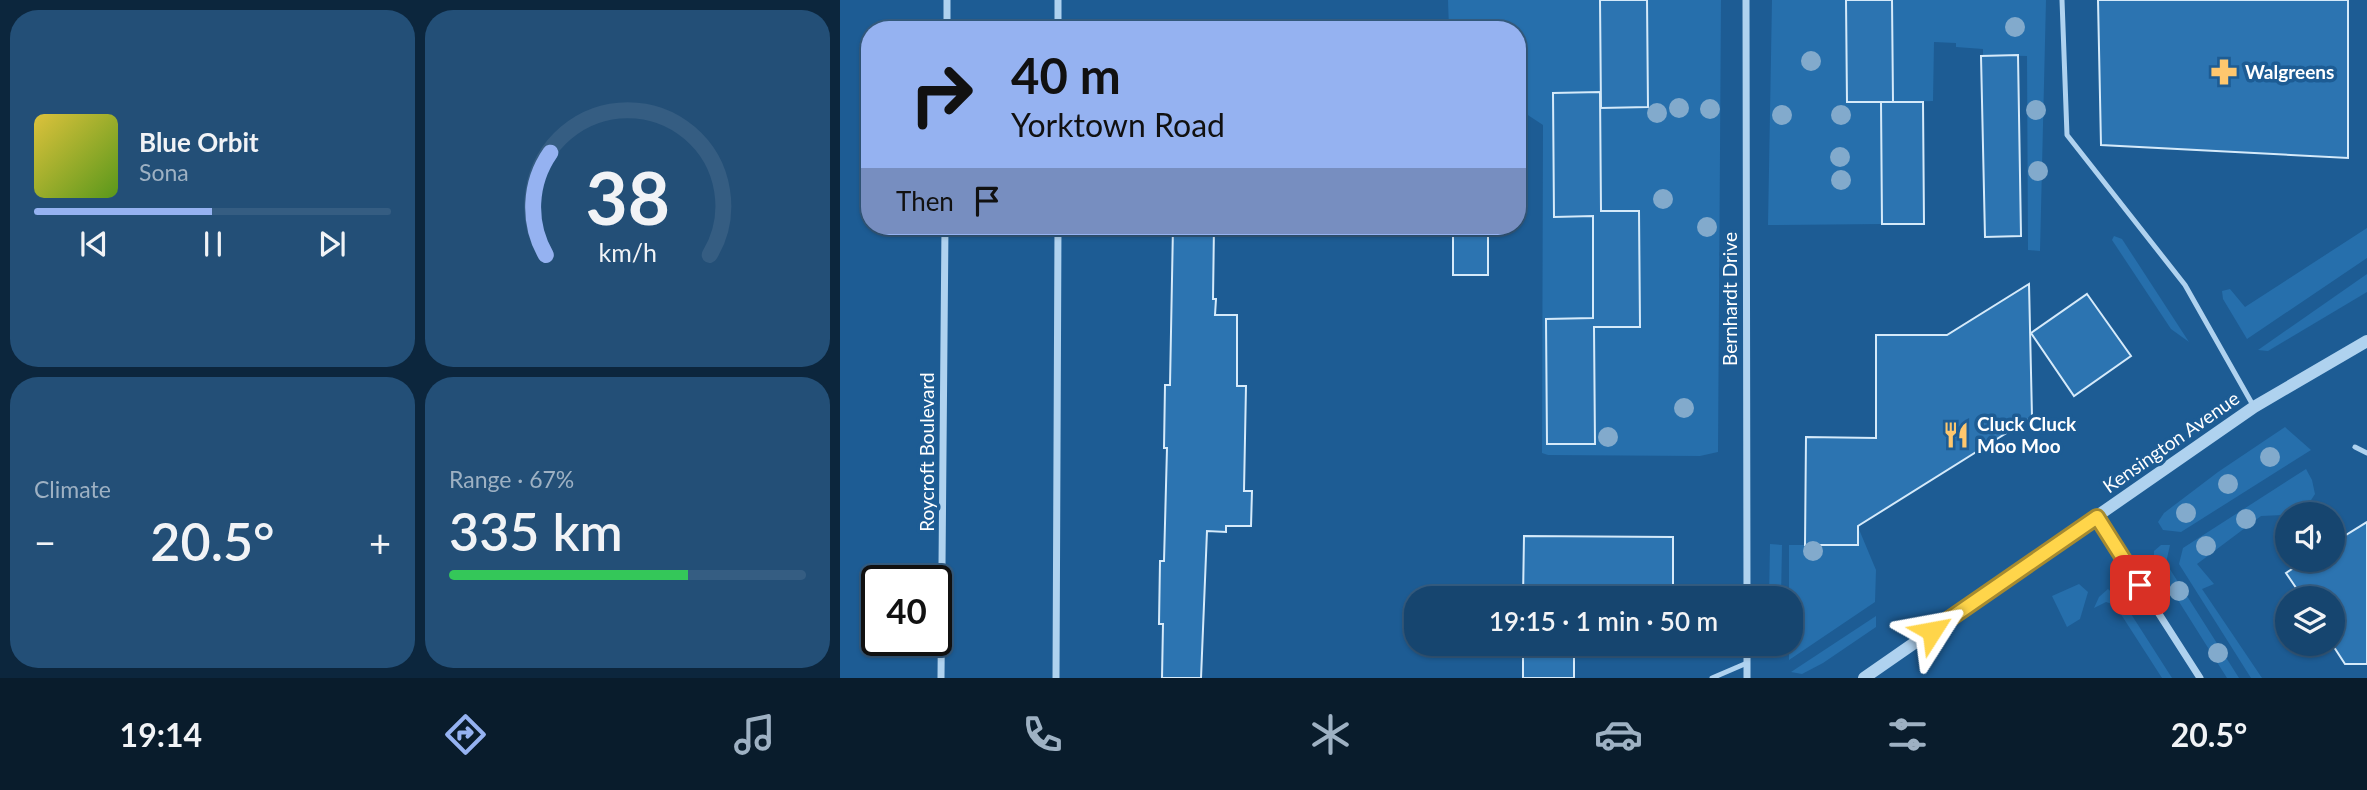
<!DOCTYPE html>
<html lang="en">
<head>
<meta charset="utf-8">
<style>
	:root { --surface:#16456f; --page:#234f77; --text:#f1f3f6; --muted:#9eb1c3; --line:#355d82; --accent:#95b2f1 }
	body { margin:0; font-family:Lato,sans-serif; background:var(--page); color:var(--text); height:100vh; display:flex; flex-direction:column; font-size:26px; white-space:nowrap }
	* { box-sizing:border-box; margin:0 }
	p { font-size:23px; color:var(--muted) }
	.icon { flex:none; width:38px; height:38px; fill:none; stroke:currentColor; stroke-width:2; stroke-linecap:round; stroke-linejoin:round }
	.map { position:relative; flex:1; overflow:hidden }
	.side { display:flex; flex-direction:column; gap:10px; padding:10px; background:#0c263d; width:840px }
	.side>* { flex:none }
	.banner { position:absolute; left:21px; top:21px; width:665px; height:214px; border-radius:28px; box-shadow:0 2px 5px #0004,0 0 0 2px var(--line); background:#95b2f1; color:#111; overflow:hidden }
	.buttons { position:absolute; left:1435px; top:502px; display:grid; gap:14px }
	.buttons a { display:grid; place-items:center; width:70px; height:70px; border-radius:50%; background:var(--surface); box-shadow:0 2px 5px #0004,0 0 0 2px var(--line); font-size:35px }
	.speed { position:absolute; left:21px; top:565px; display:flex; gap:14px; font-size:35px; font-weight:700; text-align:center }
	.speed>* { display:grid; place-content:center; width:91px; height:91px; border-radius:50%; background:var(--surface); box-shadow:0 2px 5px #0004,0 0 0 2px var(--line); line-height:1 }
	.speed .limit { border:4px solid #111; border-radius:10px; background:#fff; color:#111 }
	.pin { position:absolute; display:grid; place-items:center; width:60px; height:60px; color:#fff; margin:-30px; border-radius:14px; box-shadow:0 4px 10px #0006 }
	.me { position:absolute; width:77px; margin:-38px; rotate:56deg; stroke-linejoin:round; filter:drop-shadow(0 0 5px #0008) }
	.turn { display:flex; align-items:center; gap:24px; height:147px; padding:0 35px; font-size:32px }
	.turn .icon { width:91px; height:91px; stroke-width:2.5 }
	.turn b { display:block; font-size:49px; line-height:60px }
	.then { display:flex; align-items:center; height:66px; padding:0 35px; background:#0003; gap:14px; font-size:26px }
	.big { font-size:52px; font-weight:600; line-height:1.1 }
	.side .widget { flex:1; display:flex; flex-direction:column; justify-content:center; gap:10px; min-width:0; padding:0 24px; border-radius:28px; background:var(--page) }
	.side .dial { align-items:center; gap:0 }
	.dial svg { height:182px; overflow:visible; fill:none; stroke:var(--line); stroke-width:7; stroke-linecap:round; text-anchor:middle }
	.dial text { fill:var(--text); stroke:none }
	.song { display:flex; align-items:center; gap:21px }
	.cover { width:84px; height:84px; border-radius:10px; background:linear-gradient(135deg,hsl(50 70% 55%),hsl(90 70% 35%)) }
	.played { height:7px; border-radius:4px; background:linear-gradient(90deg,var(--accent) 50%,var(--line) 50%) }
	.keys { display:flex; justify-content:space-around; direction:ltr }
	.heat { display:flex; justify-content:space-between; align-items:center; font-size:38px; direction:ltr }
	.charge { height:10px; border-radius:5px; background:linear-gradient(90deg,#34c759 67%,var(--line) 0) }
	.side .tiles { flex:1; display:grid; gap:10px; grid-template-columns:repeat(2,1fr) }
	.trip { position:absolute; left:564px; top:586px; width:399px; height:70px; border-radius:28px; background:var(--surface); box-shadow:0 2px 5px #0004,0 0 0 2px var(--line); font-weight:600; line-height:70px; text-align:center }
	.menu { display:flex; height:112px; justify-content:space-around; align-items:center; background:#091c2c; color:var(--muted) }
	.menu .icon { width:49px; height:49px }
	.menu .selected { color:var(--accent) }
	.menu b { font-size:32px; color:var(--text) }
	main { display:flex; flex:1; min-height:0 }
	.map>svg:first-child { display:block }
</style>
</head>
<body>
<main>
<section class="side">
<div class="tiles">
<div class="widget">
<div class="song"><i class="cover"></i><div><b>Blue Orbit</b><p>Sona</p></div></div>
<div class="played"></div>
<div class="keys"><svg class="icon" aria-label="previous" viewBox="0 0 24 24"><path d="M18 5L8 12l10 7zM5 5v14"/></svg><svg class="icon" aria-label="pause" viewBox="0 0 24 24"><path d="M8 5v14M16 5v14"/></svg><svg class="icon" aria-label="next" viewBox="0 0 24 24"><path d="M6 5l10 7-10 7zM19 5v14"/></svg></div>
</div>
<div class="widget dial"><svg viewBox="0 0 100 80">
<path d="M14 69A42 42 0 1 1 86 69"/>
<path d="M14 69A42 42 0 0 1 16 24" stroke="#95b2f1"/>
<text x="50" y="56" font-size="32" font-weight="700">38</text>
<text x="50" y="72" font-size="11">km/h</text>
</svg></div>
<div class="widget"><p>Climate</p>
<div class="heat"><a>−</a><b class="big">20.5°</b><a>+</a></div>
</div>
<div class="widget"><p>Range · 67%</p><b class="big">335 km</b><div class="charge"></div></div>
</div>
</section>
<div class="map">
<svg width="1527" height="678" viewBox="0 0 1527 678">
	<rect width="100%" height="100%" fill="#1d5c94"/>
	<g fill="#266fac">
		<path d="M 608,0 L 881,0 L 878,452 L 860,456 L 708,455 L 702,453 L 703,125 L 677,108 L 677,30 L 609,30 Z"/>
		<path d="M 932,0 L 1006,0 L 1007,102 L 1041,102 L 1042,224 L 928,225 Z"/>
		<path d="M 1052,0 L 1206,0 L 1200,251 L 1188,250 L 1187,56 L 1143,55 L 1143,49 L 1116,47 L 1116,43 L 1094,42 L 1093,101 L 1053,102 Z"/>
		<path d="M 1527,228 L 1527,258 L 1407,339 L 1383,299 L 1382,291 L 1390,289 L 1405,307 Z"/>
		<path d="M 1274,236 L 1282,239 L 1349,342 L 1331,329 L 1272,240 Z"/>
		<path d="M 1527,274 L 1527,292 L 1428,351 L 1418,350 Z"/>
		<path d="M 1445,427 L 1471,450 L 1341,532 L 1323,530 L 1318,522 L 1324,513 L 1378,472 Z"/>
		<path d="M 1466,469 L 1472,480 L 1475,494 L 1462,514 L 1421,516 L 1357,564 L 1374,584 L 1362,589 L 1422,678 L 1411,678 L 1339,564 L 1343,548 Z"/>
		<path d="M 1018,527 L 1036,570 L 1035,602 L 949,660 L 949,545 L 1018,545 Z"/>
		<path d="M 930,544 L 942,545 L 941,598 L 929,598 Z"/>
		<path d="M 1321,545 L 1330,545 L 1326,563 L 1399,678 L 1387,678 L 1314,562 L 1314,551 Z"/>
		<path d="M 1239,584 L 1248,592 L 1240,619 L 1227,627 L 1212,596 Z"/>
		<path d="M 1268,589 L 1284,603 L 1332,678 L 1322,678 L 1275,605 L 1266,602 L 1254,608 L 1259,597 Z"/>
		<path d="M 1036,616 L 1036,627 L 983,663 L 962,674 L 951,672 Z"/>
	</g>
	<g fill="#2c74b1" stroke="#d5eafa" stroke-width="2">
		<path d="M 760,0 L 807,0 L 808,107 L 761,108 Z"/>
		<path d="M 1006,0 L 1052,0 L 1053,102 L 1007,102 Z"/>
		<path d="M 1258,0 L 1508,0 L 1508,158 L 1261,145 Z"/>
		<path d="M 1178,55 L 1181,236 L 1145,237 L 1141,56 Z"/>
		<path d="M 760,92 L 761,211 L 799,211 L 800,327 L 754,327 L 755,444 L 707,444 L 706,319 L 753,318 L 753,216 L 714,217 L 713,93 Z"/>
		<path d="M 1041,102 L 1083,102 L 1084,224 L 1042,224 Z"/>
		<path d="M 333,226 L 374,226 L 373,299 L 376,299 L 375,315 L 397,315 L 397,386 L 406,386 L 404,491 L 412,491 L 411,526 L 386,526 L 386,532 L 367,531 L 361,678 L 322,678 L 323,624 L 319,624 L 320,561 L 324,561 L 327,448 L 324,448 L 325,385 L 330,385 Z"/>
		<rect x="613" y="226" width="35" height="49"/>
		<path d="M 1189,284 L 1192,417 L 1018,526 L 1018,545 L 965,545 L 966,437 L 1036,438 L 1036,335 L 1107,335 Z"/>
		<path d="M 1247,294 L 1291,356 L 1234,396 L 1191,333 Z"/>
		<path d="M 1527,522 L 1527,664 L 1505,664 L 1492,644 L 1493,598 L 1463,598 L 1446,573 L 1466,560 L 1493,560 L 1493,543 Z"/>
		<path d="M 684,536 L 833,537 L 833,598 L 683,598 Z"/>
		<path d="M 683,644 L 833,644 L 833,649 L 734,650 L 734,678 L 683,678 Z"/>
	</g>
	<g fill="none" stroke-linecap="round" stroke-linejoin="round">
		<g stroke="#afd2ef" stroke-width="5">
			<path d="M 1222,0 L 1227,135 L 1345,285 L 1414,407"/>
			<path d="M 1515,447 L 1527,453"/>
			<path d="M 872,678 L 907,663"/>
		</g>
		<g stroke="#afd2ef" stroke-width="7">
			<path d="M 906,0 L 907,598"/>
			<path d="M 107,30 L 107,0"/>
			<path d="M 218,30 L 218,0"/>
			<path d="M 1257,517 L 1360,678"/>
			<path d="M 907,644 L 907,678"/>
			<path d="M 101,678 L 105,226"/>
			<path d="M 216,678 L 218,226"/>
		</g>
		<path stroke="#afd2ef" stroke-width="12" d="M 1024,678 L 1414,407 L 1527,341"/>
	</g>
	<g fill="#82aacc">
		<circle cx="1175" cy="27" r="10"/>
		<circle cx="971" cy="61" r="10"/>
		<circle cx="839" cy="108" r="10"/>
		<circle cx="870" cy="109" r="10"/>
		<circle cx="1196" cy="110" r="10"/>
		<circle cx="817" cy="113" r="10"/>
		<circle cx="942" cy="115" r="10"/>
		<circle cx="1001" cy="115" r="10"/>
		<circle cx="1000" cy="157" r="10"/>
		<circle cx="1198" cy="171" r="10"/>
		<circle cx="1001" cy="180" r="10"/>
		<circle cx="823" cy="199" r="10"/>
		<circle cx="867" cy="227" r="10"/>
		<circle cx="844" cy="408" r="10"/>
		<circle cx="768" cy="437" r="10"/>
		<circle cx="1430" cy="457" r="10"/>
		<circle cx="1388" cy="484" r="10"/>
		<circle cx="1346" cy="513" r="10"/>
		<circle cx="1406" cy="519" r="10"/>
		<circle cx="1366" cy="546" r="10"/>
		<circle cx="973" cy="551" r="10"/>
		<circle cx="1339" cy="591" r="10"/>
		<circle cx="1378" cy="653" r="10"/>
	</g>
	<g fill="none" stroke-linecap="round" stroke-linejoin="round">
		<g stroke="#a68a30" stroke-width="18">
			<path id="route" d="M 1092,631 L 1257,517 L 1300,585"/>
		</g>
		<use href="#route" stroke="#ffd54a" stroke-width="12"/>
	</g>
	<defs>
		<g id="pharmacy-bare" transform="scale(2.1)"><path d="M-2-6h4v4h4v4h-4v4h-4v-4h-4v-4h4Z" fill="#fec76e" stroke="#1d5c94" stroke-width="2.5" paint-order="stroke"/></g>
		<g id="restaurant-bare" transform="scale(2.1)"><path d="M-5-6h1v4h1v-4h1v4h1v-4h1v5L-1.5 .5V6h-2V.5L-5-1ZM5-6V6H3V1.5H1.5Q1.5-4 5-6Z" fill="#fec76e" stroke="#1d5c94" stroke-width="2.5" paint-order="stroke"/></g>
	</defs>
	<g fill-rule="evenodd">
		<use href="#pharmacy-bare" x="1384" y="72"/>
		<use href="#restaurant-bare" x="1116" y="435"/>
	</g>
	<g text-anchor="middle" stroke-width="7" stroke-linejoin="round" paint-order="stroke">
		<g font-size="19" font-weight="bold" fill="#fff" stroke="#1d5c94" text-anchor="start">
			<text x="1405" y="79">Walgreens</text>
			<text x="1137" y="431">Cluck Cluck<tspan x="1137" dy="22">Moo Moo</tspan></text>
		</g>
		<g font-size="19" fill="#fff" stroke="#1d5c94">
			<text transform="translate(890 299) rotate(-90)" y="7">Bernhardt Drive</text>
			<text transform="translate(1331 442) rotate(-35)" y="7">Kensington Avenue</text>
			<text transform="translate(87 452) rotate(-90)" y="7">Roycroft Boulevard</text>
		</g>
	</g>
</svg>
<div class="buttons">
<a><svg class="icon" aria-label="sound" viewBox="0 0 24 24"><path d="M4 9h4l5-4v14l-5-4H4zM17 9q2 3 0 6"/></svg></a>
<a><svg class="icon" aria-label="layers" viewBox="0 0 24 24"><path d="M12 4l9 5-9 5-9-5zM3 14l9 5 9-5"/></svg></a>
</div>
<div class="speed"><div class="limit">40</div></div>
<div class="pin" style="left:1300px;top:585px;background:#d93025"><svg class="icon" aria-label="arrive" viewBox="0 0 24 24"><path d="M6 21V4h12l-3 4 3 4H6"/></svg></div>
<svg class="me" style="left:1092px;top:631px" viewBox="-20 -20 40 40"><path d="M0-17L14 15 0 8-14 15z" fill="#ffd54a" stroke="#fff" stroke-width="4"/></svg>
<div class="trip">19:15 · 1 min · 50 m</div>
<div class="banner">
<div class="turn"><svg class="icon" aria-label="right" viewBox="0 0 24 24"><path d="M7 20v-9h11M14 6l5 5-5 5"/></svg><div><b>40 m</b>Yorktown Road</div></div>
<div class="then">Then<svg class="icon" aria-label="arrive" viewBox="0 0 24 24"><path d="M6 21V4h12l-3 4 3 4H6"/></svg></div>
</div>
</div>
</main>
<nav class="menu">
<b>19:14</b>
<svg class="icon selected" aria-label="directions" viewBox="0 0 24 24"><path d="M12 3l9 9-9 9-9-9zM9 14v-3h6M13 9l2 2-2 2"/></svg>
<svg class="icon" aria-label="music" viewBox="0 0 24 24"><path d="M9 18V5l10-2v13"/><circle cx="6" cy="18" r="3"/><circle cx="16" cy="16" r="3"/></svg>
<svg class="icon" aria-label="phone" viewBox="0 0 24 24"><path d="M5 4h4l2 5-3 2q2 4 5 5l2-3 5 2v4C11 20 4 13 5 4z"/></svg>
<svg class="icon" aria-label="climate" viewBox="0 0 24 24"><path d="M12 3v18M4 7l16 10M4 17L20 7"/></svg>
<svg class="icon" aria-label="car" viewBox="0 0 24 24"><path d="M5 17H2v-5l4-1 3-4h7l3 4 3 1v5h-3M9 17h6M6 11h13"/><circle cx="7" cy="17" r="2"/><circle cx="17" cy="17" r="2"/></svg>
<svg class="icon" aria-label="filters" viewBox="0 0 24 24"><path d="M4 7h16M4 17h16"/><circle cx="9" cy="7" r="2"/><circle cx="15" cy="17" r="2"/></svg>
<b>20.5°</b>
</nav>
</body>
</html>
